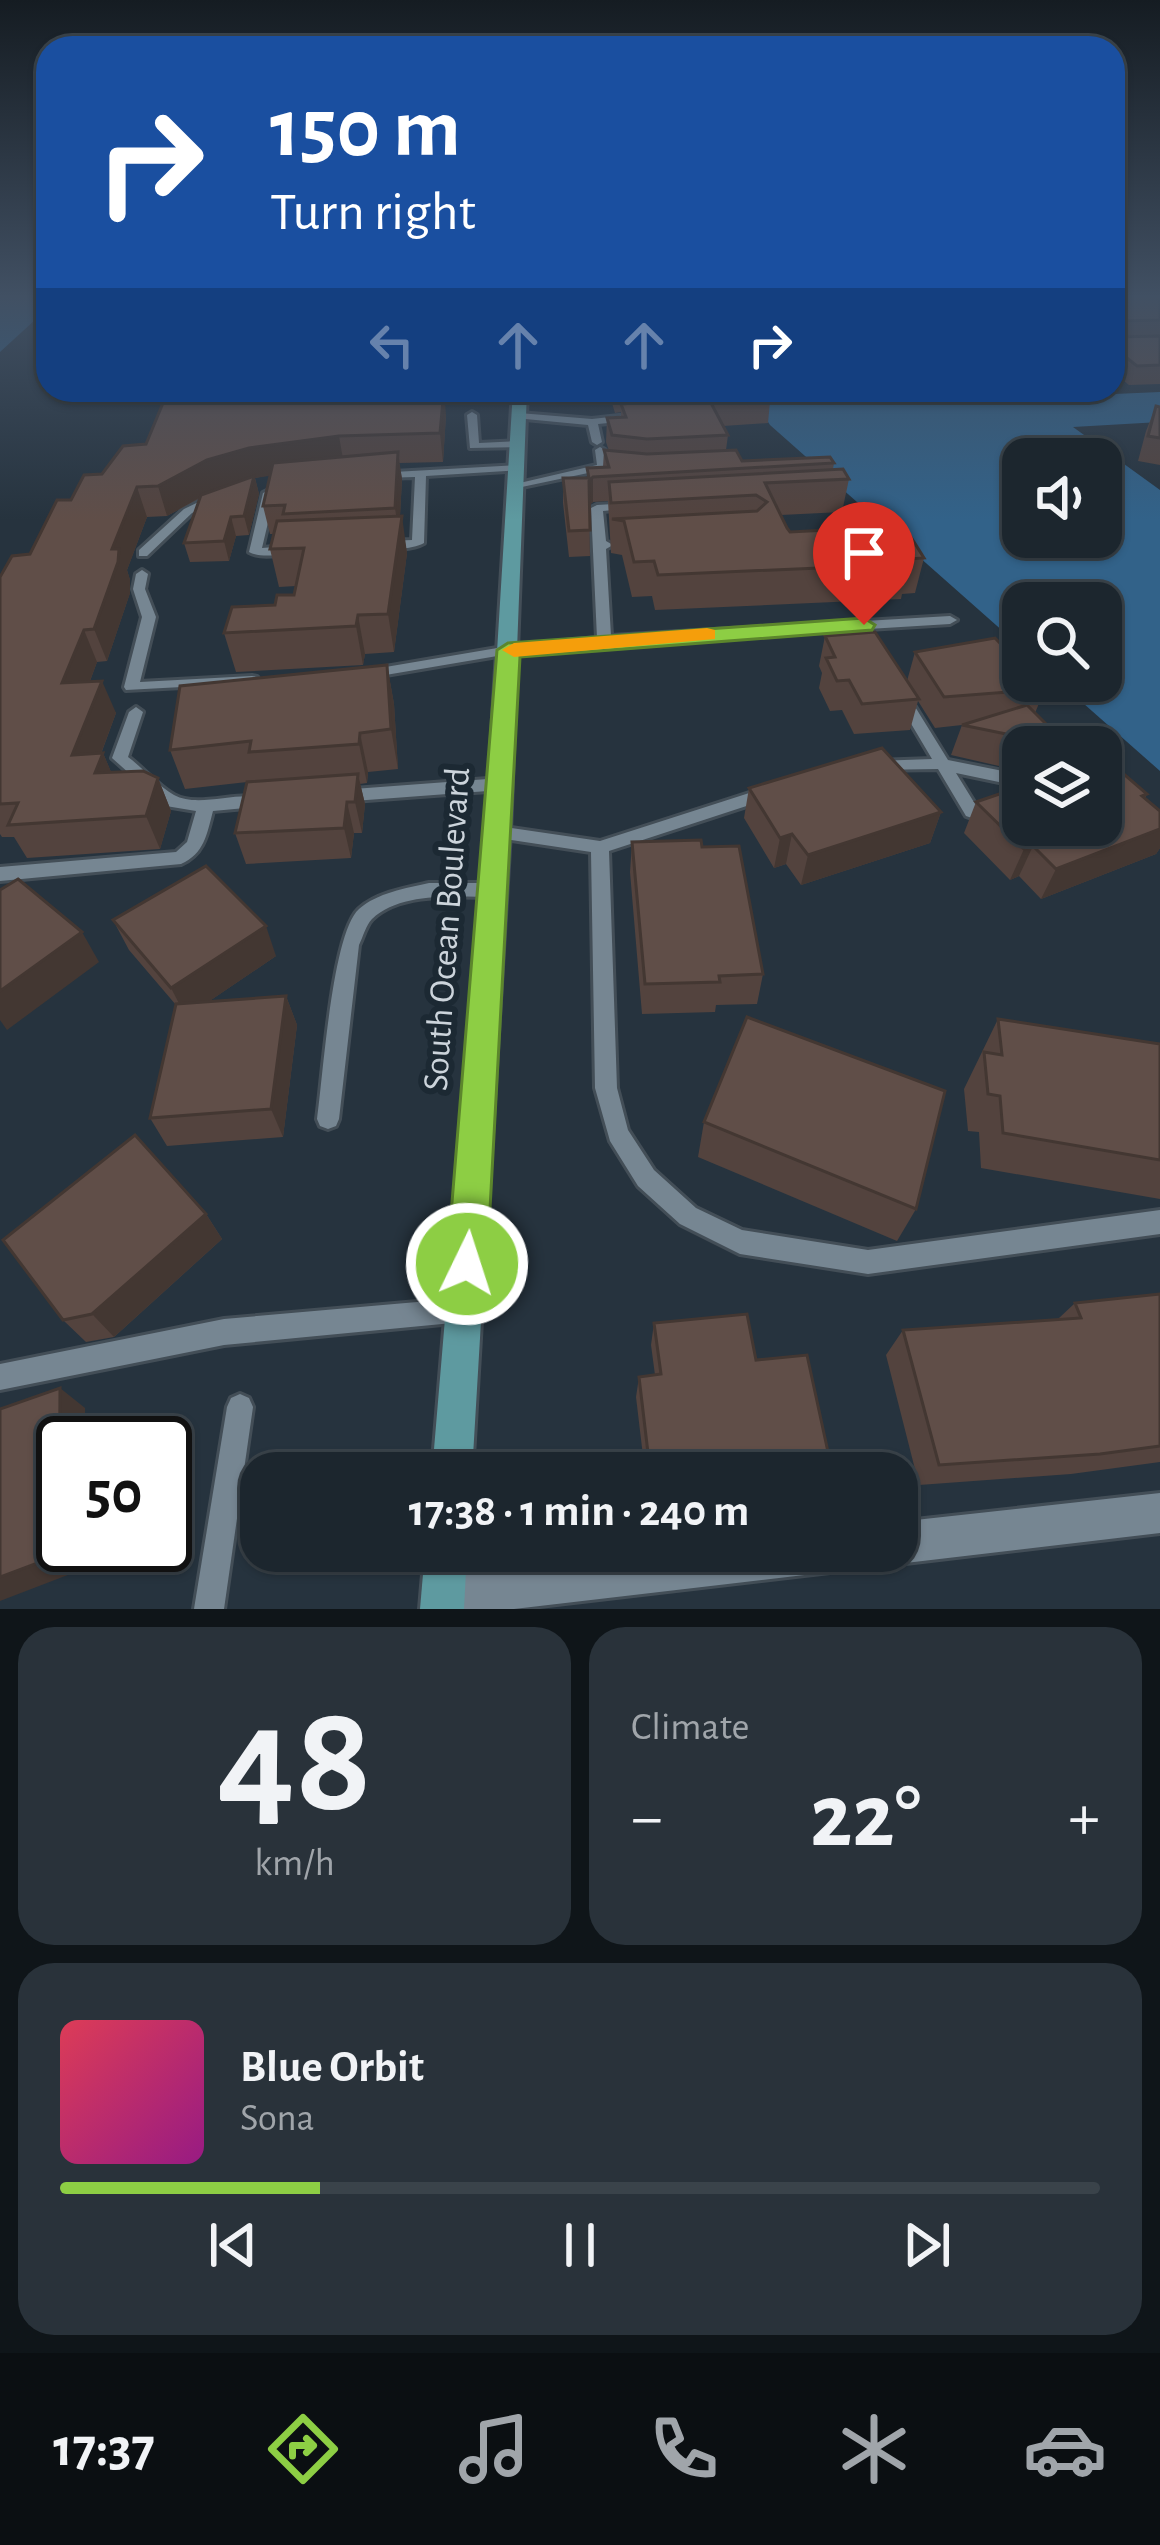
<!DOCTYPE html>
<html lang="en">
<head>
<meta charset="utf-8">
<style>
	:root { --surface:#1c262e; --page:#29323a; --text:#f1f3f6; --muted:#a0a5aa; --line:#3a434a; --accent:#8dce44 }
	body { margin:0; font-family:"Alegreya Sans",sans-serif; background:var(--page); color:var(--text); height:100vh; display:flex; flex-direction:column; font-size:45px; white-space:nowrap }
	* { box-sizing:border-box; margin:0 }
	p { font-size:39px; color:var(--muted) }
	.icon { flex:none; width:66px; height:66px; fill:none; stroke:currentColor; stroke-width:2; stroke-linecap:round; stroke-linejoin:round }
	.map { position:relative; height:1609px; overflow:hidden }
	.panel { display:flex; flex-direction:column; gap:18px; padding:18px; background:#0f1519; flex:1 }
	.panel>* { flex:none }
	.guide { position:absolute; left:36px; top:36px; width:1089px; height:366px; border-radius:36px; box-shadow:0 3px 9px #0004,0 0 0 3px var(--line); background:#1a4fa0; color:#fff; overflow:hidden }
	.buttons { position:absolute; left:1002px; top:438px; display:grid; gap:24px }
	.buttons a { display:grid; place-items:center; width:120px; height:120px; border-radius:24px; background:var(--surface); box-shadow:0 3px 9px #0004,0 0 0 3px var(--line); font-size:60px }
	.speed { position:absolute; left:36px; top:1416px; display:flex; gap:24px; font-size:60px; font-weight:700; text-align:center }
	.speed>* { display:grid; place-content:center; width:156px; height:156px; border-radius:50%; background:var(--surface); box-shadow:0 3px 9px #0004,0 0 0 3px var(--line); line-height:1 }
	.speed .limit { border:6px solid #111; border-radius:18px; background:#fff; color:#111 }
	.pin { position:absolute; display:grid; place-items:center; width:102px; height:102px; color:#fff; margin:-123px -51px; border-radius:50% 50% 50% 0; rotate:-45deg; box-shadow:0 0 12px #0007 }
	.pin .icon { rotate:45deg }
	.me { position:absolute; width:132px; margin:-66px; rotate:4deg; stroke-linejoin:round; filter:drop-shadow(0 0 9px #0008) }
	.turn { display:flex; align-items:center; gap:42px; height:252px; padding:0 36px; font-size:54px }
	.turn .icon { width:156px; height:156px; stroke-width:2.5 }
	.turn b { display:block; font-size:84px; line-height:102px }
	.lanes { display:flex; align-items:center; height:114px; padding:0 36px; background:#0003; justify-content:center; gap:60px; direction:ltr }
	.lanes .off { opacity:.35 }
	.big { font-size:90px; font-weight:600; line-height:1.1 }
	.panel .card { flex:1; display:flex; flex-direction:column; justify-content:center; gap:18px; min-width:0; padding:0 42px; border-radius:36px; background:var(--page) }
	.panel .dial { align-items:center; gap:0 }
	.dial b { font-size:156px; line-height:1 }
	.song { display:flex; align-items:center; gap:36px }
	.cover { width:144px; height:144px; border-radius:18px; background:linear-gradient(135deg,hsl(350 70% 55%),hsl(310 70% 35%)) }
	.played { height:12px; border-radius:6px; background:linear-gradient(90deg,var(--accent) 25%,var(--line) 25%) }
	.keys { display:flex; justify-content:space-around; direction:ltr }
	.heat { display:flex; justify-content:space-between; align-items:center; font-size:66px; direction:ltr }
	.panel .tiles { flex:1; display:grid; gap:18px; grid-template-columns:1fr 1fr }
	.card:last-child { grid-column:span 2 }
	.trip { position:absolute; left:240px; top:1452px; width:678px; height:120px; border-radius:36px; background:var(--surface); box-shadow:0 3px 9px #0004,0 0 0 3px var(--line); font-weight:600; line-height:120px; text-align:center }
	.menu { display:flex; height:192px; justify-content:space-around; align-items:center; background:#0b0f12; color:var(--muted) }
	.menu .icon { width:84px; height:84px }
	.menu .active { color:var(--accent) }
	.menu b { font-size:54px; color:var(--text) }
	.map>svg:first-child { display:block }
</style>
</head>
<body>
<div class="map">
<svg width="1160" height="1609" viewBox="0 0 1160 1609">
	<rect width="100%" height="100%" fill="#26333e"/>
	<g fill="#326289" fill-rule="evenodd">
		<path d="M 0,294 L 48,294 L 48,308 L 0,352 Z"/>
		<path d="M 747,390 L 1010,390 L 1023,398 L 1160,392 L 1160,422 L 1073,427 L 1160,490 L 1160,771 L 1058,681 L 1101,681 L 1101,603 L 1023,603 L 1023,649 L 770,425 ZM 1023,459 L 1101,459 L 1101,537 L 1023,537 Z"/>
	</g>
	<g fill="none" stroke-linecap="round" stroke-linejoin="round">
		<g stroke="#434e57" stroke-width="6">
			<g id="service">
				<path d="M 472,412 L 477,415 L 479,443 L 518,441 L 523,444 L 518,447 L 470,448 L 467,415 Z"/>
				<path d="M 519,413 L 592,419 L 628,415 L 633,418 L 628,421 L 598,424 L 602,442 L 597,445 L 592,442 L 588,425 L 515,418 L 515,414 Z"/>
				<path d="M 600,447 L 605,450 L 607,469 L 517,488 L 511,485 L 597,465 L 595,450 Z"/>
				<path d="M 517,465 L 523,468 L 521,470 L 426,476 L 424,543 C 414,549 390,551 380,545 L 386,541 L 412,540 L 415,477 L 380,478 L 376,477 L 376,473 Z"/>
				<path d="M 269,490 L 275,493 L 262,548 L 288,546 L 294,550 C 284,556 259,558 249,552 L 263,493 Z"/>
				<path d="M 209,497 L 219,499 L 192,513 L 147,556 L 139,556 L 139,550 L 184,509 Z"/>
				<path d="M 630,503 L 636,506 L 634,508 L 603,511 L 606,541 L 613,545 L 606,549 L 611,636 L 950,616 L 957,620 L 950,624 L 604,645 L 509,654 L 368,678 L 361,674 L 368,670 L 509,646 L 597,638 L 591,508 L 597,505 Z"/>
				<path d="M 142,570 L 148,574 L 145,589 L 156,617 L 140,682 L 252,676 L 257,677 L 259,680 L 257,683 L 126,690 L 124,687 L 142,617 L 133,589 L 136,574 Z"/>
				<path d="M 904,695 L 909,697 L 948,760 L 1023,775 L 1023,787 L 956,773 L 980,812 L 972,818 L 966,816 L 938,769 L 870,770 L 868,766 L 870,762 L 876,761 L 932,759 L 897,700 Z"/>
				<path d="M 136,707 L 143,712 L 128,757 C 143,768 158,786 174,795 C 201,810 248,786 269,802 L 267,806 L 213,811 C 207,834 204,854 181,864 L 0,881 L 0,867 L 176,852 L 187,842 L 196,811 L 166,806 L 112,758 L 129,712 Z"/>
				<path d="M 501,778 L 509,784 L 501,790 L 340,802 L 332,796 L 340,790 Z"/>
				<path d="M 765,788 L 773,794 L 771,798 L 609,851 L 617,1088 L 628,1130 L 654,1170 L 696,1208 L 742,1230 L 868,1250 L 1160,1210 L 1160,1234 L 868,1274 L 740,1254 L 680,1224 L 638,1186 L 610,1141 L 595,1088 L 591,852 L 498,838 L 492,836 L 490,832 L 492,828 L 498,826 L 600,841 Z"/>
				<path d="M 429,883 L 494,883 L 500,885 L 503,890 L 500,895 L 494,897 C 458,897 401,891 372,919 C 366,925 363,937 359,945 L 339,1119 L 336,1126 L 328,1129 L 320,1126 L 317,1119 C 323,1078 332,933 359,909 C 377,893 406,888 429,883 Z"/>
				<path d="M 463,1298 L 472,1301 L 475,1310 L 472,1319 L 463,1322 L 224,1345 L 0,1390 L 0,1364 L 224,1319 Z"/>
				<path d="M 240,1394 L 249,1398 L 253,1407 L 224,1609 L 194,1609 L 227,1407 L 231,1398 Z"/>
			</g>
		</g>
		<g stroke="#434e57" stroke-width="6">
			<g id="minor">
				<path d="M 1160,1493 L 1160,1533 L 897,1564 L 882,1558 L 880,1551 L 897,1551 L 897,1522 Z"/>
				<path d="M 648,1551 L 851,1551 L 845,1566 L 830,1572 L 514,1609 L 427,1609 L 422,1596 L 428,1581 L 443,1575 Z"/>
			</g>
		</g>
		<g stroke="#434e57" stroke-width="6">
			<g id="secondary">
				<path d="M 513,390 L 527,390 L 510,832 L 472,1473 L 432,1473 L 486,832 Z"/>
				<path d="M 425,1551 L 467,1551 L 464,1609 L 420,1609 Z"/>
			</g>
		</g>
		<use href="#service" fill="#768692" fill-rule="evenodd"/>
		<use href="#minor" fill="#768692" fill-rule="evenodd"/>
		<use href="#secondary" fill="#5e9aa0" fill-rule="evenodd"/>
	</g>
	<g fill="#53433e">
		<path d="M 1113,294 L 1160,294 L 1160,384 L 1129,385 L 1113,372 Z"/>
		<path d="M 370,390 L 370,392 L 446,415 L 443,462 L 399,463 L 402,479 L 400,516 L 407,553 L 394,652 L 365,654 L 363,665 L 236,672 L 224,633 L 294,595 L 296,586 L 279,587 L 270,549 L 274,534 L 270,534 L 263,506 L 270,475 L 255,478 L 259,494 L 249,535 L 236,536 L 229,561 L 190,562 L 184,543 L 200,498 L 167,516 L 147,517 L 127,570 L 130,580 L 130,593 L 107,661 L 97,662 L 90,681 L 116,713 L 101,754 L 103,753 L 111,772 L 158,778 L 171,811 L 160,849 L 27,858 L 14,837 L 2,837 L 0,834 L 0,577 L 30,554 L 71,500 L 102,474 L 146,444 L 171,402 Z"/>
		<path d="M 608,390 L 771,390 L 768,423 L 723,426 L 728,435 L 726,450 L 742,461 L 834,463 L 833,469 L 849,479 L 842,512 L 781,515 L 787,528 L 790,532 L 924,558 L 915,593 L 902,594 L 901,599 L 655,610 L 652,596 L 632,597 L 622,555 L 611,553 L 608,501 L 593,502 L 589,505 L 590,556 L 569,557 L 563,503 L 563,478 L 587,478 L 587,468 L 603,467 L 604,450 L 609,451 L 606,442 L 607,418 L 621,417 L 621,412 L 615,413 Z"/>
		<path d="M 1156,406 L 1160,407 L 1160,465 L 1138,461 L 1146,431 Z"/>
		<path d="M 825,636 L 907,681 L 915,652 L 1045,689 L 1035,713 L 1050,728 L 1041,747 L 1023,747 L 999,766 L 951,755 L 962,725 L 935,728 L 918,701 L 910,730 L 854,734 L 842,710 L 830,711 L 819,688 L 822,673 L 819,666 Z"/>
		<path d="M 387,665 L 394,704 L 398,769 L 368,772 L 367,783 L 360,784 L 365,804 L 362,833 L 354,833 L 351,858 L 246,864 L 235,833 L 247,782 L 185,789 L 170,750 Z"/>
		<path d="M 749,788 L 941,812 L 930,843 L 801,885 L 786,864 L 774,868 L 744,818 Z"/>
		<path d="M 1147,794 L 1145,798 L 1160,811 L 1160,848 L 1156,854 L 1041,899 L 1019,876 L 1010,880 L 964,833 L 976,802 Z"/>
		<path d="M 632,842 L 702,847 L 763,974 L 757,1004 L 716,1005 L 715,1012 L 642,1014 L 630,872 Z"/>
		<path d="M 113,920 L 276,956 L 208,1002 L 286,996 L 297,1025 L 283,1137 L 167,1146 L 150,1118 L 176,1005 L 129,950 Z"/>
		<path d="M 998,1019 L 1160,1044 L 1160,1199 L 981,1168 L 979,1132 L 968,1131 L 964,1089 Z"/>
		<path d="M 704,1122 L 916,1209 L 897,1241 L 698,1157 Z"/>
		<path d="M 206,1214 L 222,1239 L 114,1337 L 86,1342 L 63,1320 Z"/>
		<path d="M 1160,1294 L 1160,1462 L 1071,1474 L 919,1485 L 886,1355 L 903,1330 L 1058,1319 L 1075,1303 Z"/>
		<path d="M 654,1323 L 756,1360 L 828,1452 L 816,1470 L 786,1473 L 645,1473 L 636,1397 L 639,1377 L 655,1375 L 651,1345 Z"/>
	</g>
	<g fill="#433732">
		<path d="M 444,390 L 446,415 L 443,462 L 440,433 Z"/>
		<path d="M 339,436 L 344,465 L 255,478 L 259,494 L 249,535 L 244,516 L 215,489 L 167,516 L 158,486 L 207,460 L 249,448 Z"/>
		<path d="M 398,452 L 402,479 L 399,534 L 402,516 L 407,553 L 394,652 L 388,614 L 399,535 L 395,508 Z"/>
		<path d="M 593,477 L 593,502 L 589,506 L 589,481 Z"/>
		<path d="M 137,487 L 147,517 L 127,570 L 130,580 L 130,593 L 107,661 L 94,629 L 112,549 Z"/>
		<path d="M 231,517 L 236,536 L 229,561 L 224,541 Z"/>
		<path d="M 358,615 L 365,654 L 363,665 L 356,626 Z"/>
		<path d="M 84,630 L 97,662 L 77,715 L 62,683 Z"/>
		<path d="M 387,665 L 394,704 L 398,769 L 391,729 Z"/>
		<path d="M 102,681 L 116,713 L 88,788 L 72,755 Z"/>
		<path d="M 1050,728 L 1041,747 L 1023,747 L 1023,761 L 999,766 L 1011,735 Z"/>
		<path d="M 360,733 L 368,772 L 367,783 L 359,744 Z"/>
		<path d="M 103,753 L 117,786 L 95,773 Z"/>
		<path d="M 358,774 L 365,804 L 362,833 L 355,802 Z"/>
		<path d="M 158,778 L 171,811 L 160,849 L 146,816 Z"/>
		<path d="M 347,802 L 354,833 L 351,858 L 344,828 Z"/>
		<path d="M 941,812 L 930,843 L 801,885 L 808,855 Z"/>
		<path d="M 1160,829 L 1160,848 L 1156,854 L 1041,899 L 1056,869 Z"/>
		<path d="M 792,834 L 786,864 L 774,868 L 780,838 Z"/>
		<path d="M 1033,846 L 1019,876 L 1010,880 L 1024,849 Z"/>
		<path d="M 266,926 L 276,956 L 186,1017 L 171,988 Z"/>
		<path d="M 82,932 L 99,962 L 7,1030 L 0,1020 L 0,991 Z"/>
		<path d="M 286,996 L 297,1025 L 283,1137 L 271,1109 Z"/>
		<path d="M 206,1214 L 222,1239 L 114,1337 L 92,1314 Z"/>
		<path d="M 60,1388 L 85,1408 L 85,1443 L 63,1443 L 63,1545 L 85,1545 L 86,1568 L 0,1601 L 0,1577 Z"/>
	</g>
	<g fill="#604e48" stroke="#433732" stroke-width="3">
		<path d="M 1113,294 L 1160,294 L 1160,320 L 1119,321 L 1117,337 L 1160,336 L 1160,365 L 1137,366 L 1113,347 Z"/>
		<path d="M 176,390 L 363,390 L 362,392 L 444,390 L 440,433 L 339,436 L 249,448 L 207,460 L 158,486 L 137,487 L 112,549 L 119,549 L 118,562 L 94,629 L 84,630 L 62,683 L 102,681 L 72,755 L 103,753 L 95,773 L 143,771 L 158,778 L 146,816 L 8,825 L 18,803 L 0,804 L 0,577 L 12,556 L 30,554 L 57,500 L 71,500 L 84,475 L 102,474 L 123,446 L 146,444 L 163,403 L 171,402 Z"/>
		<path d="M 741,390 L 771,390 L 771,399 L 711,403 L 728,435 L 647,439 L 612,435 L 607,418 L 626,417 L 621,404 L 738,395 Z"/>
		<path d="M 1156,406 L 1160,407 L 1160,438 L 1148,436 Z"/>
		<path d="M 604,450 L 647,454 L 736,450 L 742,461 L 830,457 L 834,463 L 593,477 L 589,481 L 590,530 L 569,531 L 563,478 L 589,478 L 587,468 L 609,467 Z"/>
		<path d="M 398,452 L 395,508 L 283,514 L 285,505 L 263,506 L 273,463 Z"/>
		<path d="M 843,469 L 849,479 L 765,483 L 787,528 L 790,532 L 904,526 L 924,558 L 907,559 L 910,564 L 658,575 L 654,561 L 634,562 L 624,521 L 612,519 L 757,511 L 767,502 L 756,495 L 611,503 L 609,482 Z"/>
		<path d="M 254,476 L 244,516 L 231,517 L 224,541 L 184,543 L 201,495 Z"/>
		<path d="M 402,516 L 388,614 L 358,615 L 356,626 L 224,633 L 232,607 L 275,605 L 277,595 L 294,595 L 304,548 L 270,549 L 277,521 Z"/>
		<path d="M 875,632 L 919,699 L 862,704 L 849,680 L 837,681 L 826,658 L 835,657 L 825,636 Z"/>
		<path d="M 995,638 L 1023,667 L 1023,681 L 1037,681 L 1045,689 L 944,697 L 915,652 Z"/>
		<path d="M 387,665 L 391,729 L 360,733 L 359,744 L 249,752 L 251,741 L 170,750 L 180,686 Z"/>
		<path d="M 1027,705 L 1050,728 L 1011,735 L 962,725 Z"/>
		<path d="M 882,748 L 941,812 L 808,855 L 792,834 L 780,838 L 749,788 Z"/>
		<path d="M 1104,757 L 1147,794 L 1142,796 L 1160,811 L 1160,829 L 1056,869 L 1033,846 L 1024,849 L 976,802 L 1023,786 L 1023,825 L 1101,825 L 1101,758 Z"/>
		<path d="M 358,774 L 355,802 L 347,802 L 344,828 L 235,833 L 247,782 Z"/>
		<path d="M 701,840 L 702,847 L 739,846 L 763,974 L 719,976 L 720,982 L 645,984 L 632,842 Z"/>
		<path d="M 206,866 L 266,926 L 171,988 L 113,920 Z"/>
		<path d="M 18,879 L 82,932 L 0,991 L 0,890 Z"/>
		<path d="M 286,996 L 271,1109 L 150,1118 L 176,1004 Z"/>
		<path d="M 747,1017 L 945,1091 L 916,1209 L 704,1122 Z"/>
		<path d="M 998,1019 L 1160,1044 L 1160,1160 L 1003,1133 L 1000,1096 L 988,1094 L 984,1052 L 1002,1055 Z"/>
		<path d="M 135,1135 L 206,1214 L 92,1314 L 63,1320 L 3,1240 Z"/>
		<path d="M 1160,1294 L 1160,1446 L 1100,1454 L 939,1465 L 903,1330 L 1081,1318 L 1075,1303 Z"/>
		<path d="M 747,1314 L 756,1360 L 807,1355 L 828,1452 L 650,1470 L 639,1377 L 661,1374 L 654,1323 Z"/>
		<path d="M 60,1388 L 59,1555 L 0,1577 L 0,1409 Z"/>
	</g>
	<linearGradient id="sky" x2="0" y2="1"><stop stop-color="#151c22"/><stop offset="0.57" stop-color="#415063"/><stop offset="1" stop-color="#415063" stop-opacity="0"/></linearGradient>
	<rect width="1160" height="520" fill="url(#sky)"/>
	<path fill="#8dce44" stroke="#5c862c" stroke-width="3" d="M 864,618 L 875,625 L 872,630 L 520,657 L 487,1264 L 481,1278 L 467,1283 L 453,1278 L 447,1264 L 497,650 L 508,643 Z"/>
	<path fill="#f59e0b" d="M 707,628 L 715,630 L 715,639 L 514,657 L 502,650 L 514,643 Z"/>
	<g text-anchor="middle" stroke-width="12" stroke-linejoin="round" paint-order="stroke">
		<g font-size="36" fill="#ccd4db" stroke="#1c2933">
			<text transform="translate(445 929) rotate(-86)" y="13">South Ocean Boulevard</text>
		</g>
	</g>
</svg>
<div class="buttons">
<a><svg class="icon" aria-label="sound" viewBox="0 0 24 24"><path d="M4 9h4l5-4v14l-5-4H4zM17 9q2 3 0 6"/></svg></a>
<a><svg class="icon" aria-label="search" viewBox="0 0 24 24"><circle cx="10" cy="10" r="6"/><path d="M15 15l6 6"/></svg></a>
<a><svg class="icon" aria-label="layers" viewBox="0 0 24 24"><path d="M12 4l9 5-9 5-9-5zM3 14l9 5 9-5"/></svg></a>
</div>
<div class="speed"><div class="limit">50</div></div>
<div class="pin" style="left:864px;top:625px;background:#d93025"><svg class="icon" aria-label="arrive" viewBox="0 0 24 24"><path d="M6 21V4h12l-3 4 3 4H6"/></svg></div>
<svg class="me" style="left:467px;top:1264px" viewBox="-20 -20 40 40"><circle r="17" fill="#8dce44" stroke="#fff" stroke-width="3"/><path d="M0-11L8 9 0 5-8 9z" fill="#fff"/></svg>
<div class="trip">17:38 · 1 min · 240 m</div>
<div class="guide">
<div class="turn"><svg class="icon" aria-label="right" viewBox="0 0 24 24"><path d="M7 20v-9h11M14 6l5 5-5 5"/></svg><div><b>150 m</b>Turn right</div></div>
<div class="lanes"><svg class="icon off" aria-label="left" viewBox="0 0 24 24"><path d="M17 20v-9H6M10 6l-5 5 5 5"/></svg><svg class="icon off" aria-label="ahead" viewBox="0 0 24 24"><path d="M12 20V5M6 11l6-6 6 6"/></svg><svg class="icon off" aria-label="ahead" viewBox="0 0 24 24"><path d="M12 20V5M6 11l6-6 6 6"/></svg><svg class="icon" aria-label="right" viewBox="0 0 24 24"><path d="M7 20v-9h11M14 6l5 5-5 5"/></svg></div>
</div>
</div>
<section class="panel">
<div class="tiles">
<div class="card dial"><b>48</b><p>km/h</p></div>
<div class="card"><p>Climate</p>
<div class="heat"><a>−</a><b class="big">22°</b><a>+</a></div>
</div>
<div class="card">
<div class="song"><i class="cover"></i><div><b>Blue Orbit</b><p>Sona</p></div></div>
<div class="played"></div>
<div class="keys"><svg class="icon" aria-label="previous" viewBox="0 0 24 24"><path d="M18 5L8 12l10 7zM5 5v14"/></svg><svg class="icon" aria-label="pause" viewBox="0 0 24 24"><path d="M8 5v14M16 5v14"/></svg><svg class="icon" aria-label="next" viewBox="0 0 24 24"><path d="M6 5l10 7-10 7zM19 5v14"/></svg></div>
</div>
</div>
</section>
<nav class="menu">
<b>17:37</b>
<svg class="icon active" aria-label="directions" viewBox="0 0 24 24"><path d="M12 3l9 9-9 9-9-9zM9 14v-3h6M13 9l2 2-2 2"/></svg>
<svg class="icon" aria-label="music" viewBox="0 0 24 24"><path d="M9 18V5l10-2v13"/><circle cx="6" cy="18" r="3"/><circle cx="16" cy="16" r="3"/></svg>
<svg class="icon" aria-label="phone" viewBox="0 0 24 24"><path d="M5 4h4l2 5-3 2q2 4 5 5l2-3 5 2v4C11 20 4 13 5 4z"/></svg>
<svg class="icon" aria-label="climate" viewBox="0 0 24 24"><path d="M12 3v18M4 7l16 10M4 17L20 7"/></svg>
<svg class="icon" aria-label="car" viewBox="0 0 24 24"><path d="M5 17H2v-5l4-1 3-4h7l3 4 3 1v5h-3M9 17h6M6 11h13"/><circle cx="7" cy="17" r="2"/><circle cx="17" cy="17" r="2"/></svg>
</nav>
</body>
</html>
